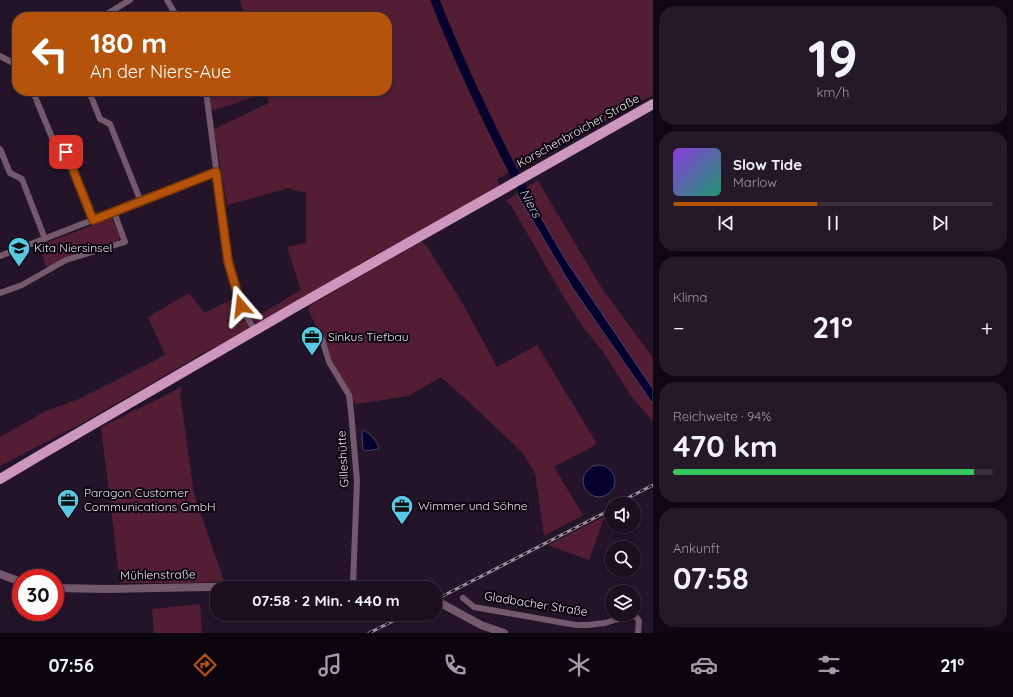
<!DOCTYPE html>
<html lang="de">
<head>
<meta charset="utf-8">
<style>
	:root { --surface:#1b0f20; --page:#241829; --text:#f1f3f6; --muted:#a09ca5; --line:#392f3e; --accent:#b45309 }
	body { margin:0; font-family:Quicksand,sans-serif; background:var(--page); color:var(--text); height:100vh; display:flex; flex-direction:column; font-size:15px; white-space:nowrap }
	* { box-sizing:border-box; margin:0 }
	p { font-size:13px; color:var(--muted) }
	.icon { flex:none; width:22px; height:22px; fill:none; stroke:currentColor; stroke-width:2; stroke-linecap:round; stroke-linejoin:round }
	.map { position:relative; flex:1; overflow:hidden }
	.drawer { display:flex; flex-direction:column; gap:6px; padding:6px; background:#0f0812; width:360px }
	.drawer>* { flex:none }
	.banner { position:absolute; left:12px; top:12px; width:380px; height:84px; border-radius:16px; box-shadow:0 2px 6px #0003,0 0 0 1px var(--line); background:#b45309; color:#fff; overflow:hidden }
	.tools { position:absolute; left:605px; top:497px; display:grid; gap:8px }
	.tools a { display:grid; place-items:center; width:36px; height:36px; border-radius:50%; background:var(--surface); box-shadow:0 2px 6px #0003,0 0 0 1px var(--line); font-size:20px }
	.speed { position:absolute; left:12px; top:569px; display:flex; gap:8px; font-size:20px; font-weight:700; text-align:center }
	.speed>* { display:grid; place-content:center; width:52px; height:52px; border-radius:50%; background:var(--surface); box-shadow:0 2px 6px #0003,0 0 0 1px var(--line); line-height:1 }
	.speed .limit { border:6px solid #d22; background:#fff; color:#111 }
	.pin { position:absolute; display:grid; place-items:center; width:34px; height:34px; color:#fff; margin:-17px; border-radius:8px; box-shadow:0 2px 6px #0006 }
	.me { position:absolute; width:44px; margin:-22px; rotate:343deg; stroke-linejoin:round; filter:drop-shadow(0 0 3px #0008) }
	.turn { display:flex; align-items:center; gap:14px; height:84px; padding:0 12px; font-size:18px }
	.turn .icon { width:52px; height:52px; stroke-width:2.5 }
	.turn b { display:block; font-size:28px; line-height:34px }
	.big { font-size:30px; font-weight:700; line-height:1.1 }
	.drawer .card { flex:1; display:flex; flex-direction:column; justify-content:center; gap:6px; min-width:0; padding:0 14px; border-radius:16px; background:var(--page) }
	.drawer .dial { align-items:center; gap:0 }
	.dial b { font-size:52px; line-height:1 }
	.song { display:flex; align-items:center; gap:12px }
	.cover { width:48px; height:48px; border-radius:6px; background:linear-gradient(135deg,hsl(270 70% 55%),hsl(160 70% 35%)) }
	.played { height:4px; border-radius:2px; background:linear-gradient(90deg,var(--accent) 45%,var(--line) 45%) }
	.keys { display:flex; justify-content:space-around; direction:ltr }
	.heat { display:flex; justify-content:space-between; align-items:center; font-size:22px; direction:ltr }
	.charge { height:6px; border-radius:3px; background:linear-gradient(90deg,#34c759 94%,var(--line) 0) }
	.trip { position:absolute; left:210px; top:581px; width:232px; height:40px; border-radius:16px; background:var(--surface); box-shadow:0 2px 6px #0003,0 0 0 1px var(--line); font-weight:700; line-height:40px; text-align:center }
	.tab-bar { display:flex; height:64px; justify-content:space-around; align-items:center; background:#0b060d; color:var(--muted) }
	.tab-bar .icon { width:28px; height:28px }
	.tab-bar .active { color:var(--accent) }
	.tab-bar b { font-size:18px; color:var(--text) }
	main { display:flex; flex:1; min-height:0 }
	.map>svg:first-child { display:block }
</style>
</head>
<body>
<main>
<div class="map">
<svg width="653" height="633" viewBox="0 0 653 633">
	<rect width="100%" height="100%" fill="#24142a"/>
	<g fill="#531e33">
		<path d="M 240,0 L 431,0 L 456,62 L 510,172 L 497,179 L 500,186 L 260,325 L 251,320 L 301,290 L 287,247 L 306,243 L 306,193 L 288,188 L 227,205 L 214,129 L 269,103 L 266,93 L 212,111 L 209,91 L 387,91 L 387,17 L 245,17 Z"/>
		<path d="M 437,0 L 653,0 L 653,95 L 515,169 L 459,53 Z"/>
		<path d="M 538,181 L 601,287 L 653,358 L 653,389 L 565,259 L 524,188 Z"/>
		<path d="M 517,194 L 603,333 L 653,404 L 653,422 L 631,396 L 604,353 L 583,327 L 562,294 L 511,205 L 508,202 L 505,201 Z"/>
		<path d="M 112,218 L 120,237 L 117,243 L 47,268 L 38,246 Z"/>
		<path d="M 422,241 L 428,248 L 463,304 L 497,367 L 537,345 L 597,444 L 554,467 L 583,515 L 544,536 L 535,473 L 523,453 L 468,401 L 441,377 L 408,396 L 357,404 L 350,400 L 309,311 L 309,306 Z"/>
		<path d="M 189,293 L 204,313 L 237,297 L 243,317 L 250,326 L 245,332 L 209,350 L 79,425 L 0,466 L 0,437 L 44,412 L 79,399 L 115,381 L 165,355 L 148,317 Z"/>
		<path d="M 182,387 L 180,394 L 194,494 L 224,581 L 187,583 L 120,583 L 101,427 Z"/>
		<path d="M 605,516 L 589,560 L 548,545 Z"/>
		<path d="M 200,604 L 202,633 L 154,633 L 152,609 Z"/>
	</g>
	<g fill="#06002f" stroke="#4a4368">
		<path d="M 524,188 L 565,259 L 653,389 L 653,404 L 572,287 L 517,194 Z"/>
		<path d="M 363,430 C 370,433 378,442 379,449 L 365,451 L 363,449 L 362,433 Z"/>
		<circle cx="599" cy="481" r="16"/>
	</g>
	<g fill="none" stroke-linecap="round" stroke-linejoin="round">
		<path stroke="#06002f" stroke-width="9" d="M 435,0 C 462,69 494,135 528,200"/>
		<g stroke="#73596b" stroke-width="6">
			<path d="M 167,0 L 177,17"/>
			<path d="M 102,17 L 130,0"/>
			<path d="M 0,56 L 17,65"/>
			<path d="M 39,91 L 34,94 L 55,145 L 66,152 L 93,220"/>
			<path d="M 89,91 L 100,119 L 110,124 L 141,202"/>
			<path d="M 206,91 L 228,261 L 242,308 L 255,331"/>
			<path d="M 0,149 L 10,173 L 22,179 L 45,239"/>
			<path d="M 0,256 L 216,172"/>
			<path d="M 0,293 L 22,285 L 66,260 L 125,242 L 114,212"/>
			<path d="M 322,339 L 329,362 L 349,395 L 351,411 L 357,481 L 353,584"/>
			<path d="M 463,598 L 474,607 L 576,625 L 588,625 L 605,623 L 631,615 L 636,617 L 639,621 L 638,633"/>
		</g>
		<g stroke="#73596b" stroke-width="8">
			<path d="M 0,574 L 21,582"/>
			<path d="M 55,588 L 108,589 L 353,584 L 386,585 L 406,588"/>
			<path d="M 435,600 L 481,625 L 504,633"/>
		</g>
		<path stroke="#cd96bd" stroke-width="10" d="M 0,479 L 42,454 L 297,306 L 653,104"/>
		<g stroke="#9c8fa1" stroke-width="3">
			<g id="rail">
				<path d="M 616,504 L 653,485"/>
				<path d="M 435,600 L 612,509"/>
				<path d="M 369,633 L 407,614"/>
			</g>
		</g>
		<use href="#rail" stroke="#0a040c" stroke-width="1.5" stroke-dasharray="4.5" stroke-linecap="butt"/>
	</g>
	<g fill="none" stroke-linecap="round" stroke-linejoin="round">
		<g stroke="#753606" stroke-width="10">
			<path id="route" d="M 66,152 L 93,220 L 216,172 L 228,261 L 241,306"/>
		</g>
		<use href="#route" stroke="#b45309" stroke-width="7"/>
	</g>
	<defs>
		<g id="school-pin" transform="scale(1.15)"><path d="M0 17L-7.5 6A9.5 9.5 0 1 1 7.5 6Z" fill="#58c9e3" stroke="#0a040c"/><path d="M0-5L7-2L0 1L-7-2ZM-4 1L0 2.5L4 1V4Q0 6-4 4Z" fill="#111"/></g>
		<g id="office-pin" transform="scale(1.15)"><path d="M0 17L-7.5 6A9.5 9.5 0 1 1 7.5 6Z" fill="#58c9e3" stroke="#0a040c"/><path d="M-6-3h4V-5.5h4V-3h4V5H-6ZM-1-4.5V-3h2v-1.5ZM-6 0V1H6V0Z" fill="#111"/></g>
	</defs>
	<g fill-rule="evenodd">
		<use href="#school-pin" x="19" y="248"/>
		<use href="#office-pin" x="312" y="337"/>
		<use href="#office-pin" x="68" y="500"/>
		<use href="#office-pin" x="402" y="506"/>
	</g>
	<g text-anchor="middle" stroke-width="4" stroke-linejoin="round" paint-order="stroke">
		<g font-size="12" fill="#e9deed" stroke="#0a040c">
			<text transform="translate(578 131) rotate(-29)" y="4">Korschenbroicher Straße</text>
			<text transform="translate(343 459) rotate(-93)" y="4">Gilleshütte</text>
			<text transform="translate(158 575) rotate(-1)" y="4">Mühlenstraße</text>
			<text transform="translate(536 604) rotate(9)" y="4">Gladbacher Straße</text>
		</g>
		<g font-size="12" fill="#e9deed" stroke="#0a040c" text-anchor="start">
			<text x="34" y="252">Kita Niersinsel</text>
			<text x="328" y="341">Sinkus Tiefbau</text>
			<text x="84" y="497">Paragon Customer<tspan x="84" dy="14">Communications GmbH</tspan></text>
			<text x="418" y="510">Wimmer und Söhne</text>
		</g>
		<g font-size="13" font-style="italic" fill="#b9c2f8" stroke="#0a040c">
			<text transform="translate(531 203) rotate(61)" y="5">Niers</text>
		</g>
	</g>
</svg>
<div class="tools">
<a><svg class="icon" aria-label="sound" viewBox="0 0 24 24"><path d="M4 9h4l5-4v14l-5-4H4zM17 9q2 3 0 6"/></svg></a>
<a><svg class="icon" aria-label="search" viewBox="0 0 24 24"><circle cx="10" cy="10" r="6"/><path d="M15 15l6 6"/></svg></a>
<a><svg class="icon" aria-label="layers" viewBox="0 0 24 24"><path d="M12 4l9 5-9 5-9-5zM3 14l9 5 9-5"/></svg></a>
</div>
<div class="speed"><div class="limit">30</div></div>
<div class="pin" style="left:66px;top:152px;background:#d93025"><svg class="icon" aria-label="arrive" viewBox="0 0 24 24"><path d="M6 21V4h12l-3 4 3 4H6"/></svg></div>
<svg class="me" style="left:241px;top:306px" viewBox="-20 -20 40 40"><path d="M0-17L14 15 0 8-14 15z" fill="#b45309" stroke="#fff" stroke-width="4"/></svg>
<div class="trip">07:58 · 2 Min. · 440 m</div>
<div class="banner">
<div class="turn"><svg class="icon" aria-label="left" viewBox="0 0 24 24"><path d="M17 20v-9H6M10 6l-5 5 5 5"/></svg><div><b>180 m</b>An der Niers-Aue</div></div>
</div>
</div>
<section class="drawer">
<div class="card dial"><b>19</b><p>km/h</p></div>
<div class="card">
<div class="song"><i class="cover"></i><div><b>Slow Tide</b><p>Marlow</p></div></div>
<div class="played"></div>
<div class="keys"><svg class="icon" aria-label="previous" viewBox="0 0 24 24"><path d="M18 5L8 12l10 7zM5 5v14"/></svg><svg class="icon" aria-label="pause" viewBox="0 0 24 24"><path d="M8 5v14M16 5v14"/></svg><svg class="icon" aria-label="next" viewBox="0 0 24 24"><path d="M6 5l10 7-10 7zM19 5v14"/></svg></div>
</div>
<div class="card"><p>Klima</p>
<div class="heat"><a>−</a><b class="big">21°</b><a>+</a></div>
</div>
<div class="card"><p>Reichweite · 94%</p><b class="big">470 km</b><div class="charge"></div></div>
<div class="card"><p>Ankunft</p><b class="big">07:58</b></div>
</section>
</main>
<nav class="tab-bar">
<b>07:56</b>
<svg class="icon active" aria-label="directions" viewBox="0 0 24 24"><path d="M12 3l9 9-9 9-9-9zM9 14v-3h6M13 9l2 2-2 2"/></svg>
<svg class="icon" aria-label="music" viewBox="0 0 24 24"><path d="M9 18V5l10-2v13"/><circle cx="6" cy="18" r="3"/><circle cx="16" cy="16" r="3"/></svg>
<svg class="icon" aria-label="phone" viewBox="0 0 24 24"><path d="M5 4h4l2 5-3 2q2 4 5 5l2-3 5 2v4C11 20 4 13 5 4z"/></svg>
<svg class="icon" aria-label="climate" viewBox="0 0 24 24"><path d="M12 3v18M4 7l16 10M4 17L20 7"/></svg>
<svg class="icon" aria-label="car" viewBox="0 0 24 24"><path d="M5 17H2v-5l4-1 3-4h7l3 4 3 1v5h-3M9 17h6M6 11h13"/><circle cx="7" cy="17" r="2"/><circle cx="17" cy="17" r="2"/></svg>
<svg class="icon" aria-label="filters" viewBox="0 0 24 24"><path d="M4 7h16M4 17h16"/><circle cx="9" cy="7" r="2"/><circle cx="15" cy="17" r="2"/></svg>
<b>21°</b>
</nav>
</body>
</html>
